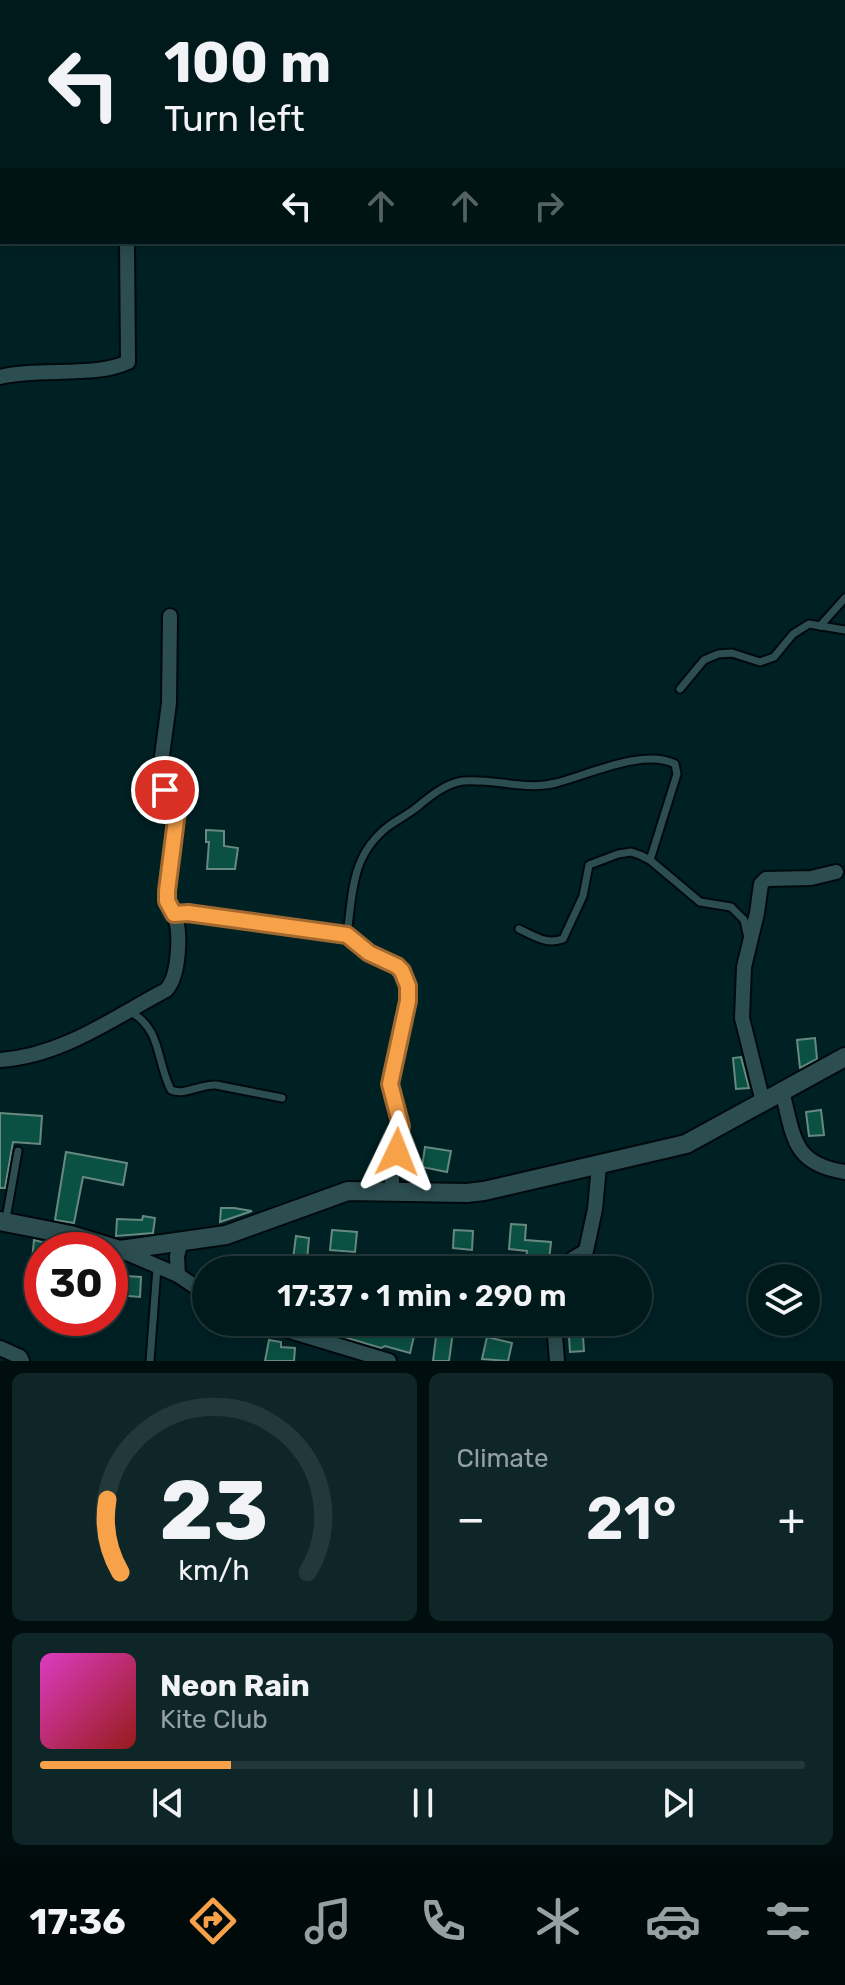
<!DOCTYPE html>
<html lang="en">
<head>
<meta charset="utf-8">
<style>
	:root { --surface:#00191b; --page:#0e2628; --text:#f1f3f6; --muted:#95a0a3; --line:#22383a; --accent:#f7a149 }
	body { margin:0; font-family:Rubik,sans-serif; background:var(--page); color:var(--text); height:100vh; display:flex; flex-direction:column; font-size:30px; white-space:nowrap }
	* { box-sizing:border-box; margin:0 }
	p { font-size:26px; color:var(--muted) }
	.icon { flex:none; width:44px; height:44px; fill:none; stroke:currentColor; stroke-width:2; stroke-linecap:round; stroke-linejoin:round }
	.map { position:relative; height:1361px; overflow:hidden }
	.sheet { display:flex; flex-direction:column; gap:12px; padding:12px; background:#000e0f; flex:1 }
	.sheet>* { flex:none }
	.guide { position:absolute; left:0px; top:0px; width:846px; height:244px; box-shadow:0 4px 20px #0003,0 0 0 2px var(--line); background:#00191b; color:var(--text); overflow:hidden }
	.tools { position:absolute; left:748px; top:1264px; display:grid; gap:16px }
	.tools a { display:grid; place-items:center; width:72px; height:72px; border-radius:50%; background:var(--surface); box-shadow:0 4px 20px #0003,0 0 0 2px var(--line); font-size:40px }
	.speed { position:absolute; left:24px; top:1232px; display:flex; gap:16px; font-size:40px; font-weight:700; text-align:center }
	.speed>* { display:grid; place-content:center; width:104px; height:104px; border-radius:50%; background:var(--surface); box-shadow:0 4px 20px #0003,0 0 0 2px var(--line); line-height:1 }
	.speed .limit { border:12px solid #d22; background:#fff; color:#111 }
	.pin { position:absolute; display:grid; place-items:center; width:68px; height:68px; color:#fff; margin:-34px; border:4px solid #fff; border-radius:50%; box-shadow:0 2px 8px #0007 }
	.me { position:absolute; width:88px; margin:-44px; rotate:2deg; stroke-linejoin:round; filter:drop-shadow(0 0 6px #0008) }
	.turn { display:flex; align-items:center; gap:28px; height:168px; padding:0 32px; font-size:36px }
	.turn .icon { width:104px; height:104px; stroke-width:2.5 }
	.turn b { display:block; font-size:56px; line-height:68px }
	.lanes { display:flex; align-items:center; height:76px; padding:0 32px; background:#0003; justify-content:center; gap:40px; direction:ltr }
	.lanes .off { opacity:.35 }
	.big { font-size:60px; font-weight:600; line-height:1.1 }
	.sheet .card { flex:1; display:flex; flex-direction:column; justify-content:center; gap:12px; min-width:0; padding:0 28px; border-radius:12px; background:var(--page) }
	.sheet .dial { align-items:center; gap:0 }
	.dial svg { height:208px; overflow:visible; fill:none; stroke:var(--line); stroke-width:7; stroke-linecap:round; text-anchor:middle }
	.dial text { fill:var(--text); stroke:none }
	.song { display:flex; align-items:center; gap:24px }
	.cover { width:96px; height:96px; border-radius:12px; background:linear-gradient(135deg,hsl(310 70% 55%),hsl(0 70% 35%)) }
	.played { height:8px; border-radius:4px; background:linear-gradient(90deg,var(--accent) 25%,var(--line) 25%) }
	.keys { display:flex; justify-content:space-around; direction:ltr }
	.heat { display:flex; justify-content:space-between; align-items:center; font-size:44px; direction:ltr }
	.sheet .tiles { flex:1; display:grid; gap:12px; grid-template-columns:1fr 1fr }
	.card:last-child { grid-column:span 2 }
	.trip { position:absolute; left:192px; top:1256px; width:460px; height:80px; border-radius:40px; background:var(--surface); box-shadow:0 4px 20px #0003,0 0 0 2px var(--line); font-weight:600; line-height:80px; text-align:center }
	.tab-bar { display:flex; height:128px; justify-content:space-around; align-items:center; background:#000a0b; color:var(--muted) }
	.tab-bar .icon { width:56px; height:56px }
	.tab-bar .on { color:var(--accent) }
	.tab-bar b { font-size:36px; color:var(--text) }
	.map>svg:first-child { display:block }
</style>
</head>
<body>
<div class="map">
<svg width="845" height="1361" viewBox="0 0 845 1361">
	<rect width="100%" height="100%" fill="#002124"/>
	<g fill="#0a5143" stroke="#688980" stroke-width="2">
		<path d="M 206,830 L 224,831 L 224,846 L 238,848 L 235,869 L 207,869 L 209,842 L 206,842 Z"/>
		<path d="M 815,1038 L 817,1059 L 800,1068 L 797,1040 Z"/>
		<path d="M 741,1057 L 749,1088 L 736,1089 L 733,1058 Z"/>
		<path d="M 821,1110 L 824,1135 L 809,1136 L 806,1112 Z"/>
		<path d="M 0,1113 L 42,1116 L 40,1144 L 13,1142 L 5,1188 L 0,1188 Z"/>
		<path d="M 425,1147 L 451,1151 L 447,1172 L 422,1167 Z"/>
		<path d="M 66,1152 L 127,1163 L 123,1185 L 83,1177 L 74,1223 L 55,1220 Z"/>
		<path d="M 221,1208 L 234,1208 L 252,1211 L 220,1222 Z"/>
		<path d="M 143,1216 L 155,1218 L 153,1233 L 116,1236 L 117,1219 L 142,1220 Z"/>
		<path d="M 511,1224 L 526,1225 L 525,1240 L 551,1242 L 548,1270 L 525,1269 L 527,1251 L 509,1249 Z"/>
		<path d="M 332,1230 L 357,1232 L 355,1252 L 330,1250 Z"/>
		<path d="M 454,1230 L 473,1231 L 472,1250 L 453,1248 Z"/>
		<path d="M 296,1236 L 309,1238 L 307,1260 L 293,1259 Z"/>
		<path d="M 34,1240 L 42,1242 L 40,1293 L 29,1292 Z"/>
		<path d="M 110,1275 L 141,1277 L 140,1297 L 117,1295 L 118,1287 L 110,1286 Z"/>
		<path d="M 337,1322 L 352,1322 L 397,1332 L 398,1327 L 415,1332 L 410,1353 L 385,1346 L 381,1348 L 334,1334 Z"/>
		<path d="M 517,1322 L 544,1322 L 545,1333 L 517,1329 Z"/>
		<path d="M 437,1329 L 453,1331 L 449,1361 L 433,1361 Z"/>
		<path d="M 583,1336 L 584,1351 L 570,1352 L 569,1337 Z"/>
		<path d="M 487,1337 L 512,1343 L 508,1361 L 482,1359 Z"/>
		<path d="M 269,1340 L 281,1342 L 281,1347 L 295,1348 L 294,1361 L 265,1361 Z"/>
	</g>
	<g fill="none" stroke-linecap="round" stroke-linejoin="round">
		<g stroke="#00090c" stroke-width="11">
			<g id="service">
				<path d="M 820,626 L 845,598"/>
				<path d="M 680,689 L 704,660 L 718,654 L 732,653 L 760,662 L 774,657 L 793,634 L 809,624 L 845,630"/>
				<path d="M 519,929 C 535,936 546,945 563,939 L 583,896 L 589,865 L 618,854 L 631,852 L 640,855 L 650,860 L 700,902 L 731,907 L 744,920 L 748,938"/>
				<path d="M 347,935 C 353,891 351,854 390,825 C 399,819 408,814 416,808 C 429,797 446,783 463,781 C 494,778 525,791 556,783 C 588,775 643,748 675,764 L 677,774 L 650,860"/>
				<path d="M 131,1012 C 162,1030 156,1061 171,1090 C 185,1096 200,1084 216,1085 L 282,1098"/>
				<path d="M 6,1219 L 18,1151"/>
				<path d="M 150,1361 L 157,1268"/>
			</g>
		</g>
		<g stroke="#00090c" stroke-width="18">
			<g id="minor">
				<path d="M 76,0 L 76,2"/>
				<path d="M 128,0 L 128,2"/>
				<path d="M 300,2 L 310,0"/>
				<path d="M 0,41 L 2,41"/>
				<path d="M 844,125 L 845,125"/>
				<path d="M 0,377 C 38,367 95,378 128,362 L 127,242"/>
				<path d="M 174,914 L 188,913 L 347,935 L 369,953 L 397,966 L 402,971 L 408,986 L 408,1001 L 390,1084 L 402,1133 L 392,1171 L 392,1191"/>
				<path d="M 0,1060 C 62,1056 113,1018 166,990 C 179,977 181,934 175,917 C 171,908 166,904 167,894 C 168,866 177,840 177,812 C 176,796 161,788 160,771 L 169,703 L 170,616"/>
				<path d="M 782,1091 C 794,1137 792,1164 845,1172"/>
				<path d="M 763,1102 L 742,1018 L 744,967 L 757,913 L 761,884 L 766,879 L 811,878 L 836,872"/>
				<path d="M 120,1250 L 178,1275 L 206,1294"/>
				<path d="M 563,1270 L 574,1258 L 586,1251 L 595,1209 L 599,1166"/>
				<path d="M 178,1275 L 177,1256 L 181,1242"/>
				<path d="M 260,1322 L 389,1361"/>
				<path d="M 554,1322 L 557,1361"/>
				<path d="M 0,1348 L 20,1357 L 22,1361"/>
			</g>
		</g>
		<g stroke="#00090c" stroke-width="22">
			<path id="tertiary" d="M 0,1221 L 71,1235 L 120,1250 L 226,1235 L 348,1191 L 467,1193 L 484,1191 L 686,1144 L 845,1057"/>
		</g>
		<use href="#service" stroke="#2c4e51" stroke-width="7"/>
		<use href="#minor" stroke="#2c4e51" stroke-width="14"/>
		<use href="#tertiary" stroke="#2c4e51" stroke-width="18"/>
	</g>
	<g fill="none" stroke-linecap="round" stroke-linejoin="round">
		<g stroke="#a1692f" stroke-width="20">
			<path id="route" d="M 165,790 L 177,805 L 177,812 L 167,891 L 167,901 L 174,914 L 188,913 L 347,935 L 369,953 L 397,966 L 402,971 L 408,986 L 408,1001 L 390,1084 L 401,1126 L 397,1152"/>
		</g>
		<use href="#route" stroke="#f7a149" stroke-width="14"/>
	</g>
</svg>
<div class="tools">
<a><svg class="icon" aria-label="layers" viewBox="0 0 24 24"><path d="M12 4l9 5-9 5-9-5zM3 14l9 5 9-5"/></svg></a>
</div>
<div class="speed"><div class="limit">30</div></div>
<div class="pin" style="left:165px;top:790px;background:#d93025"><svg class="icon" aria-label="arrive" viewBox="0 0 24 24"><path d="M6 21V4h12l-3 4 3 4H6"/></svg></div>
<svg class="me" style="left:397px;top:1152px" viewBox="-20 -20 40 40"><path d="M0-17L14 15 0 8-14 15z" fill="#f7a149" stroke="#fff" stroke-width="4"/></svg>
<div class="trip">17:37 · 1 min · 290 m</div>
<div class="guide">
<div class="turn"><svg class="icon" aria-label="left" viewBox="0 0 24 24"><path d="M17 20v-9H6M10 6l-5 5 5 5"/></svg><div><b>100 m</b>Turn left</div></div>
<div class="lanes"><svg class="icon" aria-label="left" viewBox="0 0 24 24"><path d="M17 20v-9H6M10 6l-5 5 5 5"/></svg><svg class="icon off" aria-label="ahead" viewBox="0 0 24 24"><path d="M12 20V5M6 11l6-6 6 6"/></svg><svg class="icon off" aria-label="ahead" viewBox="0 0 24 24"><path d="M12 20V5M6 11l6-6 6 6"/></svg><svg class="icon off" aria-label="right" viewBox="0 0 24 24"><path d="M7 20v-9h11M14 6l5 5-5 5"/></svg></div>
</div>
</div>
<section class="sheet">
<div class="tiles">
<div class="card dial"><svg viewBox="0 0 100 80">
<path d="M14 69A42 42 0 1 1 86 69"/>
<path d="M14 69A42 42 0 0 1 9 41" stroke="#f7a149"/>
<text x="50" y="56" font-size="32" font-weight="700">23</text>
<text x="50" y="72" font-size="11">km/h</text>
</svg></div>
<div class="card"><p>Climate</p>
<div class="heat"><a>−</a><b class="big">21°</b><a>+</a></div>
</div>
<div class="card">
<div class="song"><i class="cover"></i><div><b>Neon Rain</b><p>Kite Club</p></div></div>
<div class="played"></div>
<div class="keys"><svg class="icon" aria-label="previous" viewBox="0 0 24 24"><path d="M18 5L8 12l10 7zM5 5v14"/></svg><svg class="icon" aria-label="pause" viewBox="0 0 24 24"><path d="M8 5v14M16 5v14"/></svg><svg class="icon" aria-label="next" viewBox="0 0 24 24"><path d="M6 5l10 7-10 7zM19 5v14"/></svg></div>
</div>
</div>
</section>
<nav class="tab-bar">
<b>17:36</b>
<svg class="icon on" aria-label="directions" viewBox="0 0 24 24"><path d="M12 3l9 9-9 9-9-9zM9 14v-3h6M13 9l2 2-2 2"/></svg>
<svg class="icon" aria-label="music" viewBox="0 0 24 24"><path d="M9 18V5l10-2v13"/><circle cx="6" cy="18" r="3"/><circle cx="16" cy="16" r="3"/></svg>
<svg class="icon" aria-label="phone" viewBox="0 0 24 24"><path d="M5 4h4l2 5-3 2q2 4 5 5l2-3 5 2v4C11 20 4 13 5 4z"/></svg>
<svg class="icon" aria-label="climate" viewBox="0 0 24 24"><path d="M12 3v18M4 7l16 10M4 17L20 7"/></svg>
<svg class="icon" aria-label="car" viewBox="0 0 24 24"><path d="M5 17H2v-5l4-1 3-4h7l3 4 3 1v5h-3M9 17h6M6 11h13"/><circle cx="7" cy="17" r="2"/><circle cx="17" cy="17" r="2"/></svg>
<svg class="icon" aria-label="filters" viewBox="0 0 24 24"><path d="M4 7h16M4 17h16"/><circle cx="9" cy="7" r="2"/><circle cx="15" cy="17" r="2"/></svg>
</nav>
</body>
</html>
